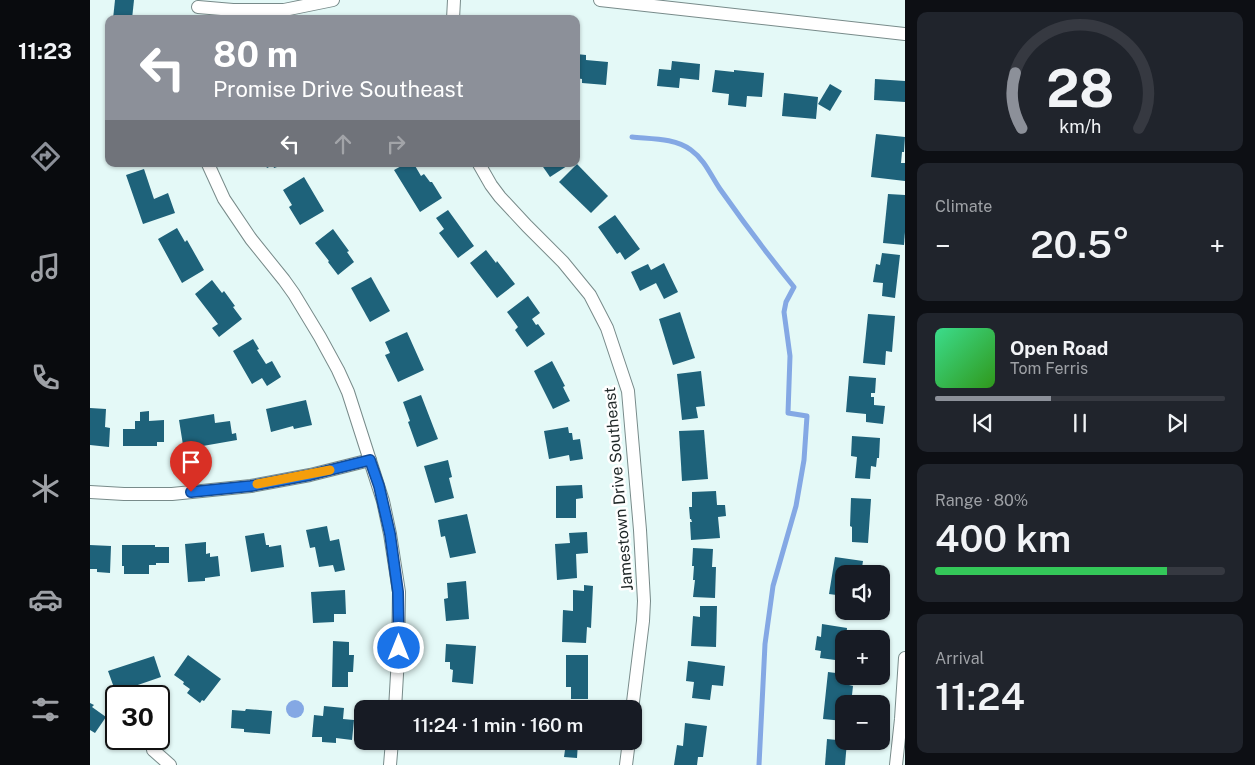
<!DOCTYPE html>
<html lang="en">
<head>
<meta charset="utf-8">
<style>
	:root { --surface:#171b24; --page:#20242c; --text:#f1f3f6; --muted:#9ea1a6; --line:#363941; --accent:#8c9099 }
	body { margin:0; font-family:"Public Sans",sans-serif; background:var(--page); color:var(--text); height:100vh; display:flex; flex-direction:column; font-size:19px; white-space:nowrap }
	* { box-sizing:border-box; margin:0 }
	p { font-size:16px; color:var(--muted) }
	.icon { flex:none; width:28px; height:28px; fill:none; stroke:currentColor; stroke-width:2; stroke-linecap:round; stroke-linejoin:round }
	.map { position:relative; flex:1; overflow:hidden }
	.side { display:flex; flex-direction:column; gap:12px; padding:12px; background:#0d0f14; width:350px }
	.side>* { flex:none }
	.hud { position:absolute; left:15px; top:15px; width:475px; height:152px; border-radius:10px; box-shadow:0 1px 4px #0004; background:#8c9099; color:#fff; overflow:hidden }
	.tools { position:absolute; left:745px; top:565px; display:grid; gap:10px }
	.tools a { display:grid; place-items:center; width:55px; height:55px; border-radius:10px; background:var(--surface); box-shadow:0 1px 4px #0004; font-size:25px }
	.speed { position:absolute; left:15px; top:685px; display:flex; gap:10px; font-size:25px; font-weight:700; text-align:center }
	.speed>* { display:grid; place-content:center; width:65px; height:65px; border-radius:50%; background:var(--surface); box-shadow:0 1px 4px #0004; line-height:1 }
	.speed .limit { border:2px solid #111; border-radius:8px; background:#fff; color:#111 }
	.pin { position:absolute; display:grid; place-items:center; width:42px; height:42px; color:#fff; margin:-51px -21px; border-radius:50% 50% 50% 0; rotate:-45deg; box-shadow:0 0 5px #0007 }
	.pin .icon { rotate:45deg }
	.me { position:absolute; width:55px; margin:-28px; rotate:0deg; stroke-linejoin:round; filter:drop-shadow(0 0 4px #0008) }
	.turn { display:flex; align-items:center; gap:18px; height:105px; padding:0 25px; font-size:22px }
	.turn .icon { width:65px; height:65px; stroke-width:2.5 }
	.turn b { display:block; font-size:35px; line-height:42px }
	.lanes { display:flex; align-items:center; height:48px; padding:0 25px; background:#0003; justify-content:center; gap:25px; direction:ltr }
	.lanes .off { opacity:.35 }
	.big { font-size:38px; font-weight:600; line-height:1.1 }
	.side .widget { flex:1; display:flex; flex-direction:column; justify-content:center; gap:8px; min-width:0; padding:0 18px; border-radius:10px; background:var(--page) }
	.side .dial { align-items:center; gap:0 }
	.dial svg { height:130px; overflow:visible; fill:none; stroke:var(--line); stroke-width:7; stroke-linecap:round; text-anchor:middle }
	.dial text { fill:var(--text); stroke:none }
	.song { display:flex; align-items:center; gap:15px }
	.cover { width:60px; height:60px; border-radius:8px; background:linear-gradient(135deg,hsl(150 70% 55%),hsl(110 70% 35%)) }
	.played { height:5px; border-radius:2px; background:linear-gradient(90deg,var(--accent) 40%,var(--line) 40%) }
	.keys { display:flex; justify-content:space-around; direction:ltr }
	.heat { display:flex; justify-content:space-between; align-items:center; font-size:28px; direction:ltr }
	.charge { height:8px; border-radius:4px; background:linear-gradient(90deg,#34c759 80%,var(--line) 0) }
	.trip { position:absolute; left:264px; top:700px; width:288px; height:50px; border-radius:10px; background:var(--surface); box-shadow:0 1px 4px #0004; font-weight:600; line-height:50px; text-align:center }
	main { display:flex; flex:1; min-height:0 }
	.menu { display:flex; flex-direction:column; width:90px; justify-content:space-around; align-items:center; background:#090b0e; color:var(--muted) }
	.menu .icon { width:35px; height:35px }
	.menu .on { color:var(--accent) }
	.menu b { font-size:22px; color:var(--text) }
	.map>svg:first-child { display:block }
</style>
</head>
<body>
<main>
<nav class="menu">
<b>11:23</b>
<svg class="icon on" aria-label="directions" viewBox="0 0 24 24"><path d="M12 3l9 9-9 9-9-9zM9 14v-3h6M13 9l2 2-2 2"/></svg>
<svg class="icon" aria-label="music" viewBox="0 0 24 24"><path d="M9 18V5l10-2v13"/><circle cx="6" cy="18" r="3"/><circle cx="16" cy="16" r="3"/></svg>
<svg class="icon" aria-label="phone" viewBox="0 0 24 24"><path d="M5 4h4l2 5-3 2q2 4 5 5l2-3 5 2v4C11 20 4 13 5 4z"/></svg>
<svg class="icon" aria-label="climate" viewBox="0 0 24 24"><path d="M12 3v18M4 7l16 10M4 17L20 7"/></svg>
<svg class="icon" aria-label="car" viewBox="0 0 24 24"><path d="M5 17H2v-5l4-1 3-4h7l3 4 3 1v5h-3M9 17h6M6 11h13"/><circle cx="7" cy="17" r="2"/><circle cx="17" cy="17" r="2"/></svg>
<svg class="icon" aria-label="filters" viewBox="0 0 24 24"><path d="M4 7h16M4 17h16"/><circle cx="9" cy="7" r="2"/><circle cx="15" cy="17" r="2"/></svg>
</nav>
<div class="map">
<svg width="815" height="765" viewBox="0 0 815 765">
	<rect width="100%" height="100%" fill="#e4f9f7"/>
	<circle fill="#84a8e4" cx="205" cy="709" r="9"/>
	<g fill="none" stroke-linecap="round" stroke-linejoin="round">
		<path stroke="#84a8e4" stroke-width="5" d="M 542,137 C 562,139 585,138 601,150 C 615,160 621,176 630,189 C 654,223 678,255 704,287 L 696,302 L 694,312 L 700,356 L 698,413 L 717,416 L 714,460 L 706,506 L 683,586 L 675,644 L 669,765"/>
	</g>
	<g fill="#1e627a">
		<path d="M 25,0 L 44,0 L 42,19 L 23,19 Z"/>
		<path d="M 486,54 L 496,55 L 496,60 L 518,62 L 516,85 L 492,83 L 492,79 L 486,78 Z"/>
		<path d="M 582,61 L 610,64 L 609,80 L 590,78 L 589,88 L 567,86 L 569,69 L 581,70 Z"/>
		<path d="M 625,70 L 644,72 L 644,70 L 674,73 L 672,97 L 657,96 L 656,107 L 638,105 L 639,94 L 622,92 Z"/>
		<path d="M 785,79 L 815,81 L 815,102 L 784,100 Z"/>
		<path d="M 740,84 L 752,91 L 740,111 L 728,104 Z"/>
		<path d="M 694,93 L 728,97 L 726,119 L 692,116 Z"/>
		<path d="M 786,134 L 815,137 L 814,152 L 812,152 L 811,163 L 815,163 L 815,181 L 781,177 Z"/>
		<path d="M 175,164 L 196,164 L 184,168 L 183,165 L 177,168 Z"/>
		<path d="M 315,164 L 324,164 L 331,176 L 334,174 L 340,182 L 342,182 L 352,198 L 330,212 L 304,170 Z"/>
		<path d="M 451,164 L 480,164 L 460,177 Z"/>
		<path d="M 487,164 L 518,196 L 501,213 L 469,182 Z"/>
		<path d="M 54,169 L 64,199 L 78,193 L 85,213 L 53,224 L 36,175 Z"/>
		<path d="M 214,177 L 234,211 L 210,225 L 199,207 L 202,205 L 193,190 Z"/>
		<path d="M 798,194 L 815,195 L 815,232 L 814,245 L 793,243 Z"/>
		<path d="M 358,210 L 384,246 L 368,258 L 349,233 L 354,229 L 346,218 Z"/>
		<path d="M 525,215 L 550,249 L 535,260 L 530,252 L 527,254 L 508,227 Z"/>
		<path d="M 87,228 L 95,242 L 97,240 L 114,270 L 92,283 L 68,239 Z"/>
		<path d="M 243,229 L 259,251 L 257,252 L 264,262 L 248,275 L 238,262 L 239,261 L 225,243 Z"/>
		<path d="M 396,250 L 406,263 L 407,261 L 425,284 L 407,298 L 380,263 Z"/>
		<path d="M 792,253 L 810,255 L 805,298 L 792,296 L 793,283 L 783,282 L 786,264 L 790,265 Z"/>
		<path d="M 574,263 L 588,292 L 574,299 L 566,283 L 550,291 L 541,272 L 558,264 L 561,270 Z"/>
		<path d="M 281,277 L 300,311 L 280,322 L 261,288 Z"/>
		<path d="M 122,280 L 132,293 L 134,291 L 145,306 L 143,307 L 152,319 L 129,337 L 122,328 L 128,324 L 105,294 Z"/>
		<path d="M 438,296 L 450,313 L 442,319 L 446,325 L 448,324 L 455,334 L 437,347 L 425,330 L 428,327 L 417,312 Z"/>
		<path d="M 590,312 L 605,358 L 583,365 L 569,319 Z"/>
		<path d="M 778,314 L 805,316 L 802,352 L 796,351 L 795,365 L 773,363 Z"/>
		<path d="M 317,332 L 334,370 L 308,382 L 295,355 L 300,353 L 295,342 Z"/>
		<path d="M 163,339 L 169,349 L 167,350 L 176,364 L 182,361 L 191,377 L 177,386 L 172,378 L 162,384 L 143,351 Z"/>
		<path d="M 462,361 L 475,386 L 473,387 L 480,401 L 463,409 L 444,371 Z"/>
		<path d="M 611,371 L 615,406 L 606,407 L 608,418 L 592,420 L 587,374 Z"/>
		<path d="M 759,376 L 786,378 L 785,393 L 781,393 L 781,397 L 784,397 L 784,405 L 795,406 L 793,424 L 776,422 L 776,414 L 756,412 Z"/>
		<path d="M 331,395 L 348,439 L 327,447 L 318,422 L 320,421 L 313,402 Z"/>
		<path d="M 216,400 L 222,425 L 204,429 L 203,426 L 181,432 L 176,409 Z"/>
		<path d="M 0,408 L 16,409 L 15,427 L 20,428 L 19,447 L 0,445 Z"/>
		<path d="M 59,411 L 59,421 L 74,420 L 74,442 L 67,442 L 67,446 L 33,446 L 33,429 L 45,429 L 45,421 L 50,421 L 50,412 Z"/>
		<path d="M 124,414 L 125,423 L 140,421 L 142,434 L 146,433 L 147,440 L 107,447 L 107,443 L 93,445 L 89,420 Z"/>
		<path d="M 478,427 L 479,433 L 482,433 L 483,440 L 490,439 L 493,459 L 480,461 L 479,455 L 459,459 L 454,431 Z"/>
		<path d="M 614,430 L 618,479 L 592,481 L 589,431 Z"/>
		<path d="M 762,436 L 790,438 L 789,458 L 787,458 L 786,467 L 781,466 L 780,479 L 765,478 L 767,457 L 761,456 Z"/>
		<path d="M 358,460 L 362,477 L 359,478 L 364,498 L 345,503 L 334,466 Z"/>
		<path d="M 492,485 L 493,498 L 486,499 L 486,518 L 466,518 L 466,486 Z"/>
		<path d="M 626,491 L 627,505 L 635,505 L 636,516 L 628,517 L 630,538 L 601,540 L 600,522 L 602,522 L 601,519 L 600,519 L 599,507 L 602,507 L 602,492 Z"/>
		<path d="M 761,498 L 781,499 L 778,543 L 762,542 L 762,527 L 760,526 Z"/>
		<path d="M 377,514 L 386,553 L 360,558 L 355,536 L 351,537 L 348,520 Z"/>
		<path d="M 237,526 L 240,541 L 249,539 L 255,570 L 245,572 L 243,565 L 229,567 L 225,547 L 220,548 L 216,530 Z"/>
		<path d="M 497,532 L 498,553 L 486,554 L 487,578 L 467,580 L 465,544 L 480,543 L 479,533 Z"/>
		<path d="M 174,533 L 176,545 L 179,545 L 179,547 L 191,545 L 194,567 L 161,572 L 155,536 Z"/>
		<path d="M 116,542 L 116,554 L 120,553 L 120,557 L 128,556 L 130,576 L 115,578 L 115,581 L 98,582 L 95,544 Z"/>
		<path d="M 0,545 L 21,546 L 20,573 L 7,572 L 7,569 L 0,569 Z"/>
		<path d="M 32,545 L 65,545 L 65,547 L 79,547 L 79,563 L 66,563 L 66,565 L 59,565 L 59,574 L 34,574 L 34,566 L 32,566 Z"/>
		<path d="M 603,548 L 623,549 L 622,567 L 626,567 L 625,598 L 603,597 L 605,580 L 603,580 L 604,566 L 602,566 Z"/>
		<path d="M 745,557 L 773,561 L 771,574 L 754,574 L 754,596 L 739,594 Z"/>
		<path d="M 376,581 L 379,619 L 356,621 L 354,599 L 358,598 L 357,583 Z"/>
		<path d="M 494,585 L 503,586 L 501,628 L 497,627 L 496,643 L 472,642 L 473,610 L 483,611 L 483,590 L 494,591 Z"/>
		<path d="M 255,590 L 256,614 L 244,614 L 244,622 L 223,623 L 221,592 Z"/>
		<path d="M 610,606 L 627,606 L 626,647 L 601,646 L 603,616 L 610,617 Z"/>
		<path d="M 732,624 L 757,628 L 756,639 L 754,639 L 753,661 L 730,658 L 731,651 L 725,650 L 727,636 L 731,637 Z"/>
		<path d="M 243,641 L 259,642 L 259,655 L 264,655 L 263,672 L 258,672 L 258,687 L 242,687 Z"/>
		<path d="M 356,644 L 386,646 L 383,684 L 362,682 L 363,670 L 360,669 L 360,662 L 355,662 Z"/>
		<path d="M 98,655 L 131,679 L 114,701 L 112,700 L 110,703 L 97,693 L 100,689 L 93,684 L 94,682 L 84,675 Z"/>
		<path d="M 476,655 L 498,655 L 498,699 L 481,699 L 481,687 L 476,687 Z"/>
		<path d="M 64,656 L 71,677 L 42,687 L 44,693 L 35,696 L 27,696 L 18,671 Z"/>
		<path d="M 598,661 L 635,666 L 633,686 L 622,685 L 620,700 L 602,698 L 604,682 L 596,681 Z"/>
		<path d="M 738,672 L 754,674 L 754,676 L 760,676 L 759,685 L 763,686 L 761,704 L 754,704 L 754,721 L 733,719 Z"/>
		<path d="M 0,703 L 4,705 L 2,707 L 16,717 L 5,733 L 0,730 Z"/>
		<path d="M 234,706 L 254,708 L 253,719 L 264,720 L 262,740 L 246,738 L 246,743 L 232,742 L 232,737 L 222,737 L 224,715 L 233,716 Z"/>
		<path d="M 156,709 L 182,711 L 180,734 L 154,732 L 154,729 L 141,728 L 142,710 L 155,711 Z"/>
		<path d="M 595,723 L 617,726 L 613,757 L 608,757 L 607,765 L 584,765 L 587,745 L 593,746 Z"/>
		<path d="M 737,739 L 757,741 L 755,765 L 735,765 Z"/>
		<path d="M 351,741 L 380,741 L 380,750 L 351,749 Z"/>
		<path d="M 452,741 L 488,742 L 487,758 L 474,757 L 475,750 L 451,748 Z"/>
	</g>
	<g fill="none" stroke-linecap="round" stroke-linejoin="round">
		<g stroke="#788b8a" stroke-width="14">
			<g id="minor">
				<path d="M 510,0 L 815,34"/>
				<path d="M 108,7 L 143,10 L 194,10 L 243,0"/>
				<path d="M 363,19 L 364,0"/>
				<path d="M 118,164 L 134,199 L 161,239 L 194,280 L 204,294 L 230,337 L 248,370 L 258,392 L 293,501 L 300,534 L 309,592 L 308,657 L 305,709"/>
				<path d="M 389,164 L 401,185 L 410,197 L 437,226 L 473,262 L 500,295 L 517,328 L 538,391 L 550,530 L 554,601 L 553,621 L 542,710"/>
				<path d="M 0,492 L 34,494 L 82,494 L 161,486 L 220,475 L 280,460"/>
				<path d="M 63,750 L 80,765"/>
				<path d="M 300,765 L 302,741"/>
				<path d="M 536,765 L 539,741"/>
				<path d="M 806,765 L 811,719 L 815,658"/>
			</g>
		</g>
		<use href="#minor" stroke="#fff" stroke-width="12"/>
	</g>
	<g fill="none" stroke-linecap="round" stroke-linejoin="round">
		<g stroke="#114b97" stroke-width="12">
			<path id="route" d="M 101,492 L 161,486 L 220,475 L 280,460 L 289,486 L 300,534 L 308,592 L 309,648"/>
		</g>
		<use href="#route" stroke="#1a73e8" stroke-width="9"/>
		<path stroke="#f59e0b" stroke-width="9" d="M 167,484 L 240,470"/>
	</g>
	<g text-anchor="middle" stroke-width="5" stroke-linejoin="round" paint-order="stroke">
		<g font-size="16" fill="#1f2727" stroke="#fff">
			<text transform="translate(528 489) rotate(-95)" y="6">Jamestown Drive Southeast</text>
		</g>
	</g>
</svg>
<div class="tools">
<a><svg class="icon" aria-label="sound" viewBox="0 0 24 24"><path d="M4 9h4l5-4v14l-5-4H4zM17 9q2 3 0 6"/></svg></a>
<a>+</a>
<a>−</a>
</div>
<div class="speed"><div class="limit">30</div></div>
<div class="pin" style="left:101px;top:492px;background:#d93025"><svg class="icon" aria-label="arrive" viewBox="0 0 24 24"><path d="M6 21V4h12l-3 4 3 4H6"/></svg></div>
<svg class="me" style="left:309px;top:648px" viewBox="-20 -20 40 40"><circle r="17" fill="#1a73e8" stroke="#fff" stroke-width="3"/><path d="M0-11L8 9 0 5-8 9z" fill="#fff"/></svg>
<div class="trip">11:24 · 1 min · 160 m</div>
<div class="hud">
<div class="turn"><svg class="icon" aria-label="left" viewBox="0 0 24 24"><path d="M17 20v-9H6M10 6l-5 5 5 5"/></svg><div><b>80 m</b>Promise Drive Southeast</div></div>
<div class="lanes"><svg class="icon" aria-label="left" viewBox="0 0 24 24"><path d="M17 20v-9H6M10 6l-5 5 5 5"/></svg><svg class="icon off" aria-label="ahead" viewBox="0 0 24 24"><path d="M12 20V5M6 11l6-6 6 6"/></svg><svg class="icon off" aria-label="right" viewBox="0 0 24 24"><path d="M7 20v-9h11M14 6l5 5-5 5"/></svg></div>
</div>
</div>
<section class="side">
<div class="widget dial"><svg viewBox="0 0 100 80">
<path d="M14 69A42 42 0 1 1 86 69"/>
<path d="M14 69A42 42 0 0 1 10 35" stroke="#8c9099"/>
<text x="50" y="56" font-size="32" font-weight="700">28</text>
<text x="50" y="72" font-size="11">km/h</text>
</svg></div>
<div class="widget"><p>Climate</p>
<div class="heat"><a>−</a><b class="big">20.5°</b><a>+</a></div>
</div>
<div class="widget">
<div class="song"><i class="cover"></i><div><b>Open Road</b><p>Tom Ferris</p></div></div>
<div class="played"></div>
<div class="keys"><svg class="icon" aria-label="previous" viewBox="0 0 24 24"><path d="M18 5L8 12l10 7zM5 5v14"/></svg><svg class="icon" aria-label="pause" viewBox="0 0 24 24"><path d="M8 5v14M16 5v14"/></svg><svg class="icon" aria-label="next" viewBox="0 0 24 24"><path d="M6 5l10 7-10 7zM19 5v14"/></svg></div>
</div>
<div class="widget"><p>Range · 80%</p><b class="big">400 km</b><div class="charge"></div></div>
<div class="widget"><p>Arrival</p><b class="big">11:24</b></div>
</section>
</main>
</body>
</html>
